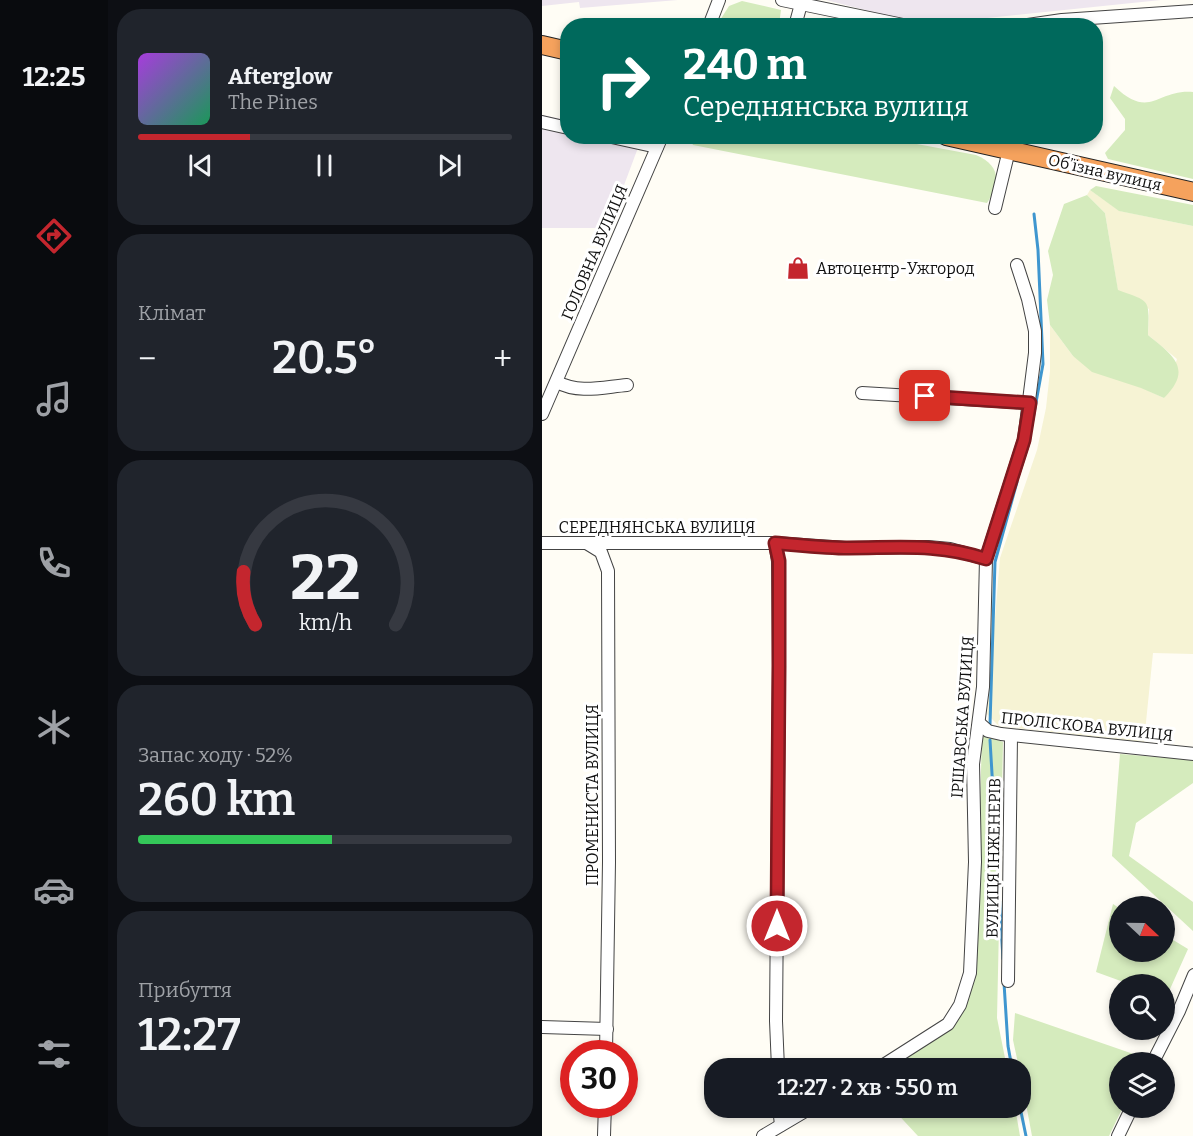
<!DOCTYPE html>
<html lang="uk">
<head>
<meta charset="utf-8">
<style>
	:root { --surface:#171b24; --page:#20242c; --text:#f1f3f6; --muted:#9ea1a6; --line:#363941; --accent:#c4262e }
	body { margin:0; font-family:Bitter,serif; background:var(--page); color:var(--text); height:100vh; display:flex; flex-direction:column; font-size:22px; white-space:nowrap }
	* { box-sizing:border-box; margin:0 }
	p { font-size:20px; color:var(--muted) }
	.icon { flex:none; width:33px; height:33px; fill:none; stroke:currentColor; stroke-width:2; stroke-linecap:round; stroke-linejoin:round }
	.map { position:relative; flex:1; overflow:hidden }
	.drawer { display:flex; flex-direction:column; gap:9px; padding:9px; background:#0d0f14; width:434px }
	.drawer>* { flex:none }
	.banner { position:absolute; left:18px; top:18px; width:543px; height:126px; border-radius:24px; box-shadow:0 3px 9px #0003; background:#00695c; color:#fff; overflow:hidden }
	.needle { width:39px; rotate:112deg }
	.tools { position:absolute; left:567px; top:896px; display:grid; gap:12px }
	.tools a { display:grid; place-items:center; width:66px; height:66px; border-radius:50%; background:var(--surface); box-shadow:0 3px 9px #0003; font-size:30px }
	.speed { position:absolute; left:18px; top:1040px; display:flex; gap:12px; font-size:30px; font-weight:700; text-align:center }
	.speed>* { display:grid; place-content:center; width:78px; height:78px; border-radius:50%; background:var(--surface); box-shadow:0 3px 9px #0003; line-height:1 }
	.speed .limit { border:9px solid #d22; background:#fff; color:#111 }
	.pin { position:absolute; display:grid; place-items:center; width:51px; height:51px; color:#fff; margin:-26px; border-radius:12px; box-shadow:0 3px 9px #0006 }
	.me { position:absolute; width:66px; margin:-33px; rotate:0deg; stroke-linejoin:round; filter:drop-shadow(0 0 4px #0008) }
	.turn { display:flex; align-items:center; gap:21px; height:126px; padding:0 24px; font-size:27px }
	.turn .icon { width:78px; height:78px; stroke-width:2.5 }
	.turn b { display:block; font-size:42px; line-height:51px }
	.big { font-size:45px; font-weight:600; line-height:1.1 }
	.drawer .widget { flex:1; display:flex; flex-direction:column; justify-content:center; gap:9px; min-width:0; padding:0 21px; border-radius:24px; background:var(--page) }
	.drawer .dial { align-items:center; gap:0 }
	.dial svg { height:156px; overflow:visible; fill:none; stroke:var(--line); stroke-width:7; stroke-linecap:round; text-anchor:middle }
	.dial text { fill:var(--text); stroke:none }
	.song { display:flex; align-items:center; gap:18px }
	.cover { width:72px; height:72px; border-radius:9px; background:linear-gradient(135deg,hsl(280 70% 55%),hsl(150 70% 35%)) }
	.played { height:6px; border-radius:3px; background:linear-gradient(90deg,var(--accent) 30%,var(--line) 30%) }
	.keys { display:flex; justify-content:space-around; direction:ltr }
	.heat { display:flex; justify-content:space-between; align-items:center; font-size:33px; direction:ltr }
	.charge { height:9px; border-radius:4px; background:linear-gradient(90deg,#34c759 52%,var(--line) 0) }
	.trip { position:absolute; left:162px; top:1058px; width:327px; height:60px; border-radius:24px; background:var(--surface); box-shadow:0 3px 9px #0003; font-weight:600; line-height:60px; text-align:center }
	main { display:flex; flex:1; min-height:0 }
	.tabs { display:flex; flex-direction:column; width:108px; justify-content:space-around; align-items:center; background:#090b0e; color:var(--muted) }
	.tabs .icon { width:42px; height:42px }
	.tabs .current { color:var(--accent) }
	.tabs b { font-size:27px; color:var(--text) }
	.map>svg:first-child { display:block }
</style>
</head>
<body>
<main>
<nav class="tabs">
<b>12:25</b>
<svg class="icon current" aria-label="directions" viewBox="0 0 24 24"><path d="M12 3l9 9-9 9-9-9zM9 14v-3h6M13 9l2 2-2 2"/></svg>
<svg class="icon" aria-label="music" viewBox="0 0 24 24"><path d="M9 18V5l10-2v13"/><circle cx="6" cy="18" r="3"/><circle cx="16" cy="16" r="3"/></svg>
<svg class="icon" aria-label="phone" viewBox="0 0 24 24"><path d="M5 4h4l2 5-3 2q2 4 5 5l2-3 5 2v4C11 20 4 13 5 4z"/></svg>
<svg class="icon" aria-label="climate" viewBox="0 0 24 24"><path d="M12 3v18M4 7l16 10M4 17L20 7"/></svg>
<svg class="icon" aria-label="car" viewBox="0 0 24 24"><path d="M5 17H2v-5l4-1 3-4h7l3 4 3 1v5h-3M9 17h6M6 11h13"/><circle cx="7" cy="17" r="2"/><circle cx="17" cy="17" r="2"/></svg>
<svg class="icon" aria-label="filters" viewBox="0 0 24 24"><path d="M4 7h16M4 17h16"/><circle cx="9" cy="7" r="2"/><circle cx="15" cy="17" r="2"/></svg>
</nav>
<section class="drawer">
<div class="widget">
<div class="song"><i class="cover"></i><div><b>Afterglow</b><p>The Pines</p></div></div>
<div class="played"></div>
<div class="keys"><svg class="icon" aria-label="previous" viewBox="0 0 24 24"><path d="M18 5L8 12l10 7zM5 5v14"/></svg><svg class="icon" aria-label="pause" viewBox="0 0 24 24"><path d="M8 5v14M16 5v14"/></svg><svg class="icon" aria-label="next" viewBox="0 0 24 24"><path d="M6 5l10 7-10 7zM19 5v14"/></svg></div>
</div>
<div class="widget"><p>Клімат</p>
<div class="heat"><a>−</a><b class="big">20.5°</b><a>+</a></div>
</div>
<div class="widget dial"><svg viewBox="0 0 100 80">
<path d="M14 69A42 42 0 1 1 86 69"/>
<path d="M14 69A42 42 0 0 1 8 42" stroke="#c4262e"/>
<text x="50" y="56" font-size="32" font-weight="700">22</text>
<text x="50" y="72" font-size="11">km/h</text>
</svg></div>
<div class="widget"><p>Запас ходу · 52%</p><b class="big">260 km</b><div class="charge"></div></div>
<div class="widget"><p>Прибуття</p><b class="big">12:27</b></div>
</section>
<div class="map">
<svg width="652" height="1136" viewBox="0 0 652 1136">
	<rect width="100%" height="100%" fill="#fffdf5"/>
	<g fill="#eee6ef">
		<path d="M 0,0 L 136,0 L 38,8 L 37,2 L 0,6 Z"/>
		<path d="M 284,0 L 619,0 L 426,20 L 354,18 Z"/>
		<path d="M 0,115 L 25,120 L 26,136 L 100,137 L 66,228 L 0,228 Z"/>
	</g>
	<path fill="#f6f3d4" d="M 548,190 L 578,211 L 651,226 L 651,654 L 611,653 L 602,742 L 457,726 L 445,714 L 458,558 L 495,450 L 504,408 L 508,371 L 508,325 L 531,356 L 622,398 L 635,359 L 606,335 L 607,309 L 576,291 L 563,213 L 545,195 Z"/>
	<g fill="#d5ebbd">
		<path d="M 200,1 L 239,10 L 237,25 L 175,25 L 187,6 Z"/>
		<path d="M 572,86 C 609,121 614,89 651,92 L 651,179 L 566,159 L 563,153 L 583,130 L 583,119 L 568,98 Z"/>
		<path d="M 147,137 L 337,137 L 434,155 C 458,165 459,182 445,203 L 151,145 Z"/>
		<path d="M 554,186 L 651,205 L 651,226 L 577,211 L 548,190 Z"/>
		<path d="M 545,195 L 563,213 L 576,290 C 610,302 607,299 606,335 C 630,355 652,368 622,398 L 599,388 L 550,372 L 531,356 L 508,325 L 505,300 L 511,275 L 506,251 L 522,204 Z"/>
		<path d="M 440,734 L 461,742 L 455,1018 L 465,1068 L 355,1068 L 427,999 L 434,953 Z"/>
		<path d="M 578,754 L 651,760 L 651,783 L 594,823 L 587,856 L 651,902 L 651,931 L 570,856 Z"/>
		<path d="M 571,904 L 577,908 L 578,951 L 622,951 L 623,935 L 646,949 L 624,998 L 622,984 L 587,984 L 554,972 Z"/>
		<path d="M 473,1013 L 603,1058 L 601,1062 L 578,1062 L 578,1107 L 581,1107 L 567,1136 L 490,1136 L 479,1077 L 478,1068 L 477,1068 L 471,1040 Z"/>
		<path d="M 349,1107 L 473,1107 L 478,1136 L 376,1136 Z"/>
	</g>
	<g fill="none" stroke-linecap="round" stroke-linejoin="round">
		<g stroke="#3f96cf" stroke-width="3">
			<path d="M 489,430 L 501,364 L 496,250 L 492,214"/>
			<path d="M 448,724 L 453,562 L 475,482"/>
			<path d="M 448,740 L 461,959"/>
			<path d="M 462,983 L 466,1046 L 470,1068"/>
			<path d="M 478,1107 L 484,1136"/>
		</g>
		<g stroke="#444" stroke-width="14">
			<g id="minor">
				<path d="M 240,0 L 366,26"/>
				<path d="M 167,26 L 177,0"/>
				<path d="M 253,26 L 259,4"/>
				<path d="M 479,26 L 520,20 L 652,11"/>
				<path d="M 0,122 L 26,128"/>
				<path d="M 65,136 L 115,147"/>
				<path d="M 453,208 L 467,150"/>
				<path d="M 15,382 C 37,394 61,387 85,385"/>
				<path d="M 320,393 L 488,403"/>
				<path d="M 0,414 L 120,136"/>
				<path d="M 0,543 L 233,543 L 304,548 L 386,547 L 408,549 L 444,559"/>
				<path d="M 233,543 L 236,561 L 237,666 L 234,1021 L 236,1068"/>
				<path d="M 46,544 L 59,552 L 66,571 L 67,862 L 64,1053"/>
				<path d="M 437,723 L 446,731 L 459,734 L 652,754"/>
				<path d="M 466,981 L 469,736"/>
				<path d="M 0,1027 L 65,1029"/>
				<path d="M 611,1062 L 637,1011 L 652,975"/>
				<path d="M 337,1068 L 406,1024 L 418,1005 L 428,973 L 433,862 L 431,764 L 441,687 L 444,559 L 482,440 L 493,353 L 493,331 L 486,299 L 475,265"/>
				<path d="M 237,1107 L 239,1125"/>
				<path d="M 62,1136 L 63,1104"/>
				<path d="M 221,1136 L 270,1107"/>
				<path d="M 576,1136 L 590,1107"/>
			</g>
		</g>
		<g stroke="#222" stroke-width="20">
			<g id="highway">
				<path d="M 0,45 L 26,51"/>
				<path d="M 404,136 L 652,192"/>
			</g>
		</g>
		<use href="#minor" stroke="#fff" stroke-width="12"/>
		<use href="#highway" stroke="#f5a25d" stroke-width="18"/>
	</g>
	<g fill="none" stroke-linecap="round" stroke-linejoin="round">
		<g stroke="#7f191e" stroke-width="15">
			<path id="route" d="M 235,926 L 237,666 L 237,561 L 233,543 C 258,545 282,548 307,548 C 356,548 396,543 444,559 L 482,440 L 488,403 L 383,396"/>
		</g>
		<use href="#route" stroke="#c4262e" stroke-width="10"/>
	</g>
	<defs>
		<g id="shop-bare" transform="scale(1.8)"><path d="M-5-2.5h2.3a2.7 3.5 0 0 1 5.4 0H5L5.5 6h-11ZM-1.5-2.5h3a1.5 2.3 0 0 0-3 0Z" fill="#c4262e" stroke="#fff" stroke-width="2.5" paint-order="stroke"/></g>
	</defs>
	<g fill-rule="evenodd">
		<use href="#shop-bare" x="256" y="268"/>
	</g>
	<g text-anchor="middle" stroke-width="6" stroke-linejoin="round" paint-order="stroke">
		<g font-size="16" fill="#111" stroke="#fff">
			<text transform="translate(563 172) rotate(13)" y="6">Обʼїзна вулиця</text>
			<text transform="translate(52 252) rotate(-67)" y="6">ГОЛОВНА ВУЛИЦЯ</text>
			<text x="115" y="533">СЕРЕДНЯНСЬКА ВУЛИЦЯ</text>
			<text transform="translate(420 717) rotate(-86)" y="6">ІРШАВСЬКА ВУЛИЦЯ</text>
			<text transform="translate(545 726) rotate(6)" y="6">ПРОЛІСКОВА ВУЛИЦЯ</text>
			<text transform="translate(50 795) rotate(-90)" y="6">ПРОМЕНИСТА ВУЛИЦЯ</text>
			<text transform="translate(451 858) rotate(-89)" y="6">ВУЛИЦЯ ІНЖЕНЕРІВ</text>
		</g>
		<g font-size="16" fill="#111" stroke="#fff" text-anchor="start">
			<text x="274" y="274">Автоцентр-Ужгород</text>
		</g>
	</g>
</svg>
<div class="tools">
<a><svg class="needle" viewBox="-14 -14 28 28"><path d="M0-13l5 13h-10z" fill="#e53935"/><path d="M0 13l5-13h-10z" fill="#9ea1a6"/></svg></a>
<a><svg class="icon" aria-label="search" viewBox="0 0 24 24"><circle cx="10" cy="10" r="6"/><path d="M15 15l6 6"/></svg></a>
<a><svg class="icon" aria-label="layers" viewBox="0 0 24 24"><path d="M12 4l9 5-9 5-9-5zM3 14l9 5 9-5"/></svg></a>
</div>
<div class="speed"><div class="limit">30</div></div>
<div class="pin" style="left:383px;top:396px;background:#d93025"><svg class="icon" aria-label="arrive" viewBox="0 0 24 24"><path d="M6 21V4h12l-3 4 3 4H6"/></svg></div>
<svg class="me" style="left:235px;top:926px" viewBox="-20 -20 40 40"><circle r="17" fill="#c4262e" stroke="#fff" stroke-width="3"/><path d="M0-11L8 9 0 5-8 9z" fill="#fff"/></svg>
<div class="trip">12:27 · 2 хв · 550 m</div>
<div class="banner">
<div class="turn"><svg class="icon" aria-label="right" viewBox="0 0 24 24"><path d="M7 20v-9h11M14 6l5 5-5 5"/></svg><div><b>240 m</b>Середнянська вулиця</div></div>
</div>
</div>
</main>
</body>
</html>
